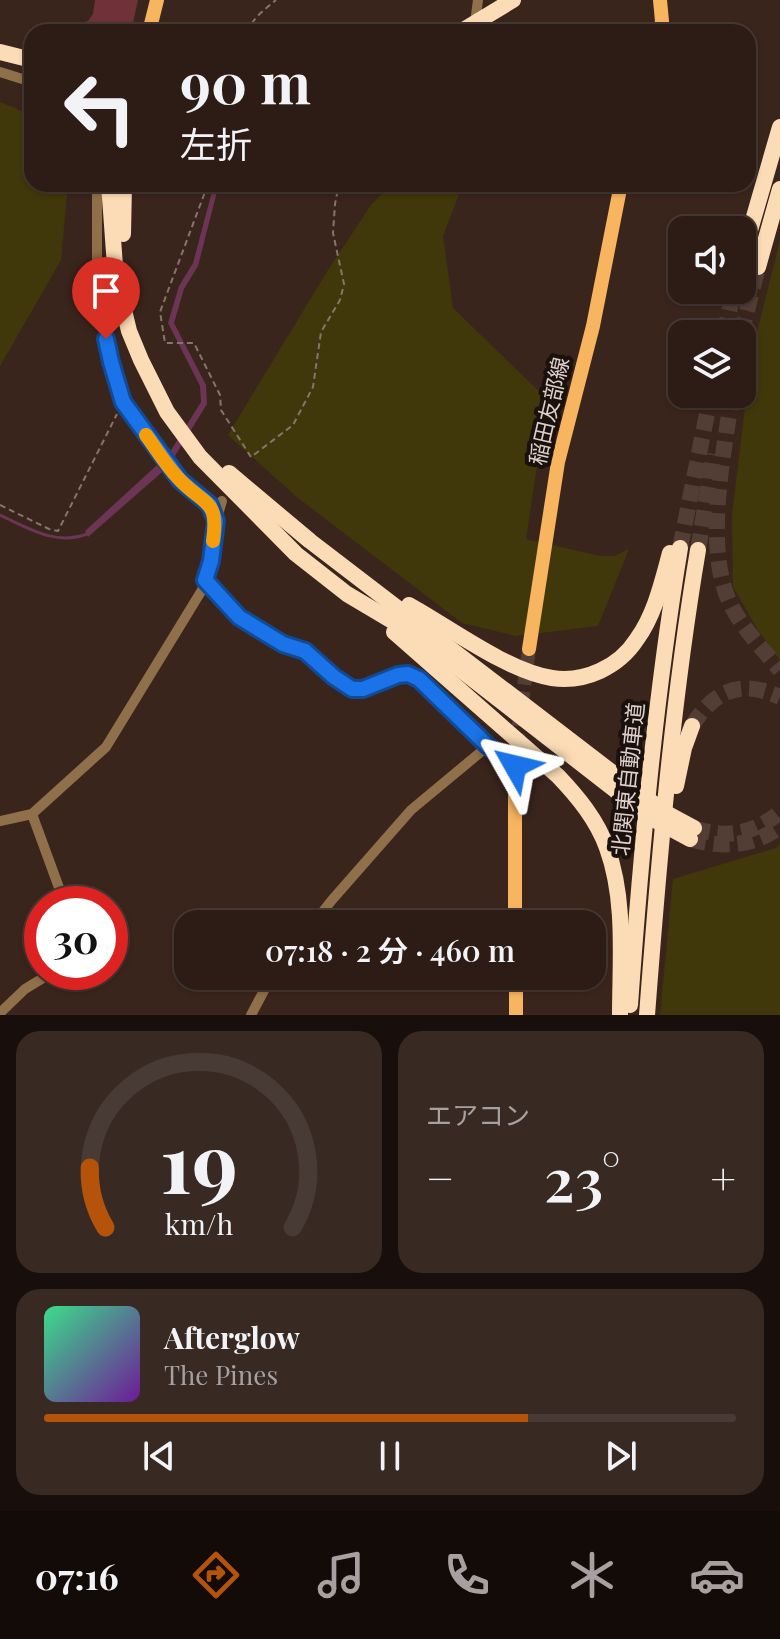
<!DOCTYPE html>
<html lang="ja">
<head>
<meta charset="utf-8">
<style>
	:root { --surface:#2c1c15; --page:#382922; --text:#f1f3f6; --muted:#a6a1a0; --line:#483a34; --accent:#b45309 }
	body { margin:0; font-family:"Playfair Display","Noto Sans JP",serif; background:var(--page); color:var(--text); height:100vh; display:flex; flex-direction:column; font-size:30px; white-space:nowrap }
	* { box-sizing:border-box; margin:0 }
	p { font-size:26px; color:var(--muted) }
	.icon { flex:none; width:44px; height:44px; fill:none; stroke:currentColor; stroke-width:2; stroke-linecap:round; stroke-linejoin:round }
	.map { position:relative; height:1015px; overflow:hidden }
	.details { display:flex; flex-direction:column; gap:16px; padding:16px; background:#180f0c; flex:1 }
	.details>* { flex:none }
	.top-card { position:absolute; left:24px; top:24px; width:732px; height:168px; border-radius:24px; box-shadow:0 2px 6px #0004,0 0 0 2px var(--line); background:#2c1c15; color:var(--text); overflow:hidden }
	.buttons { position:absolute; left:668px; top:216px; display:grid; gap:16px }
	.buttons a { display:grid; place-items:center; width:88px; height:88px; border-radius:16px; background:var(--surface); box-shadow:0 2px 6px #0004,0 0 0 2px var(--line); font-size:40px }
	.speed { position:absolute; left:24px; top:886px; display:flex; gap:16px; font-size:40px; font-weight:700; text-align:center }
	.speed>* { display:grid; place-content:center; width:104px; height:104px; border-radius:50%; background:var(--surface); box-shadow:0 2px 6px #0004,0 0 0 2px var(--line); line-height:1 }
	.speed .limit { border:12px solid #d22; background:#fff; color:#111 }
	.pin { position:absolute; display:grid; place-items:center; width:68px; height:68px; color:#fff; margin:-82px -34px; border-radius:50% 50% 50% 0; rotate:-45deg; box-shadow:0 0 8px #0007 }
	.pin .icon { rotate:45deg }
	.me { position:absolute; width:88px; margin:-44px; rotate:307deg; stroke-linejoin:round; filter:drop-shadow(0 0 6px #0008) }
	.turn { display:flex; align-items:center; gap:28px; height:168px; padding:0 24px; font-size:36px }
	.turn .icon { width:104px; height:104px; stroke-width:2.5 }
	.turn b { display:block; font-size:56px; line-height:68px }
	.big { font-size:60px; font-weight:600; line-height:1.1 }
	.details .tile { flex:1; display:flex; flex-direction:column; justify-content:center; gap:12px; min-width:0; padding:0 28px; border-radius:24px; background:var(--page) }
	.details .dial { align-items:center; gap:0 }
	.dial svg { height:208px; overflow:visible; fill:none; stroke:var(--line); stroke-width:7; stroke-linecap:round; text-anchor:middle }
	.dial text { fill:var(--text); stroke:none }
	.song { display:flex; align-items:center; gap:24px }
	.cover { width:96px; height:96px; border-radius:12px; background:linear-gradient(135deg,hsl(150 70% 55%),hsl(280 70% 35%)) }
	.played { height:8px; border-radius:4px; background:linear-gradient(90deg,var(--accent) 70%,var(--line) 70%) }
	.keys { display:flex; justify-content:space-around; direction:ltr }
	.heat { display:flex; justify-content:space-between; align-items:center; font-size:44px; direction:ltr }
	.details .tiles { flex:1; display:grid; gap:16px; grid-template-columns:1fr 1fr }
	.tile:last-child { grid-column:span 2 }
	.trip { position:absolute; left:174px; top:910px; width:432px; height:80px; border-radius:24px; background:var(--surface); box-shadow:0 2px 6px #0004,0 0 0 2px var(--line); font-weight:600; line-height:80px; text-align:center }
	.menu { display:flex; height:128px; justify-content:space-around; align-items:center; background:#120b08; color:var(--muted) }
	.menu .icon { width:56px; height:56px }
	.menu .on { color:var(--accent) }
	.menu b { font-size:36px; color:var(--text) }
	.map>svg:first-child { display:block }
</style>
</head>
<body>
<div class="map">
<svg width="780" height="1015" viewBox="0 0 780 1015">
	<rect width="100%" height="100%" fill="#3a251c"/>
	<g fill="#40380a">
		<path d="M 0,102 L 32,115 L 32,184 L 68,184 L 61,260 L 0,366 Z"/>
		<path d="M 391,184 L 463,184 L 443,236 L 453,308 L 547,399 L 526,539 L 600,556 L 614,556 L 629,549 L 598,626 L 516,636 L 462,623 L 298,498 L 228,435 L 328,270 L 371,205 Z"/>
		<path d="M 780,240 L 780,660 L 758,630 L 733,587 L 732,515 L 751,357 Z"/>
		<path d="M 780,844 L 780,1015 L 660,1015 L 673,879 L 776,848 Z"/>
	</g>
	<path fill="#6c3455" d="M 214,184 L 219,184 L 198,266 L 184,289 L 174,323 L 206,385 L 207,404 L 173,459 L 161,473 L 88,537 L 85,531 L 168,455 L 201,402 L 200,386 L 168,323 L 179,286 L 193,263 Z"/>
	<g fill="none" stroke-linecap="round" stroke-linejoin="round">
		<path stroke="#6c3455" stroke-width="3" d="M 0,515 C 28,528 56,546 87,534"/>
	</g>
	<path fill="#703139" d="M 95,0 L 138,0 L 131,32 L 59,32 L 58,30 L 65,28 L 66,23 L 75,25 L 88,21 L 93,14 Z"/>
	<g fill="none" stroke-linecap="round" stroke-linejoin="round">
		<path stroke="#533e36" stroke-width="14" stroke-dasharray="14 7" stroke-linecap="butt" d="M 516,747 L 529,649"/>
		<g stroke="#533e36" stroke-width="16" stroke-dasharray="16 8" stroke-linecap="butt">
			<path d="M 724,334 L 734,290"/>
			<path d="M 741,334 L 758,267"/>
			<path d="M 732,394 C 724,454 704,544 729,601 C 741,627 762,648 780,670"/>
			<path d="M 680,548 L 711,394"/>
			<path d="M 698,550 L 714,454"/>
			<path d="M 692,726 C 714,690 741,679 780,697"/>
			<path d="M 694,828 C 725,839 755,834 780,812"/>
			<path d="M 690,839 C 722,848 752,847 780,827"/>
		</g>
		<g stroke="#86746d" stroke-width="2" stroke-dasharray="6 4" stroke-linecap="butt">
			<path d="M 247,32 C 252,19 265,9 276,0"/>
			<path d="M 208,184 L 160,312 L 165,343 L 194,343 L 220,395 L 221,410 L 251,457 L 293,425 L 313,387 L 321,332 L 340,300 L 344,284 L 333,233 L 335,204 L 339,184"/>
			<path d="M 0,505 L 49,529 L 58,531 L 117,414"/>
		</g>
		<g stroke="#90704a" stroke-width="10">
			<path d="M 475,23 L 478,0"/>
			<path d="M 0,72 L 32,82"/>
			<path d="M 97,184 L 97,293 L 111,362 L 123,402 L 180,480 L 210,505 L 216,521"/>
			<path d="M 205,580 L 239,617 L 283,644 L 305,651 L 334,677 L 352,689 L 363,689 L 398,675 L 408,674 L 419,679 L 488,746 L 515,766"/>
			<path d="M 32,814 L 65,904"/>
			<path d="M 0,821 L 32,814 L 106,747 L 202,590 L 211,561 L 216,521 L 222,501"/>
			<path d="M 313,924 L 332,900 L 411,810 L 488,746"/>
			<path d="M 0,1013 L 25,989 L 53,972"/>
			<path d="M 251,1015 L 266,987 L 274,976"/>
		</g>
		<g stroke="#f7b560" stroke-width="14">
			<path d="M 149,32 L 157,0"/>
			<path d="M 660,32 L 662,21 L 660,0"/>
			<path d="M 529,649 L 558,462 L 593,326 L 621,184"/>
			<path d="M 515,756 L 515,924"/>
			<path d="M 516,976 L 516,1015"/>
		</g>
		<g stroke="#fcdcb7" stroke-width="16">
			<path d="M 460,32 L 513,0"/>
			<path d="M 0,52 L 32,60"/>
			<path d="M 109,184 L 115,266 L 121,298 L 129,331 L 141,360 L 167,412 L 200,457 L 296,554 L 347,594 L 416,635 L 651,818 L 690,839"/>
			<path d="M 123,234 L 124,184"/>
			<path d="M 742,258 L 780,127"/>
			<path d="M 758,267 L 780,189"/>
			<path d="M 229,473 L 310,541 L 635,790 L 668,814 L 694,828"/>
			<path d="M 409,605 C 449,627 507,671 552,678 C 585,683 619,667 637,639 C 655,614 662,582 670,553"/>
			<path d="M 394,632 L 558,776 C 578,797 597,820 607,848 C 626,900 620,960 620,1015"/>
			<path d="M 676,786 L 684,748 L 692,726"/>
			<path d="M 630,1005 C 641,852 655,700 680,548"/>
			<path d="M 647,1015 C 659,859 672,704 698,550"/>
		</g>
	</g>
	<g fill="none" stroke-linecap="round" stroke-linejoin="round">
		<g stroke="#114b97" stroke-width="20">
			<path id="route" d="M 106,339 L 111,362 L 123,402 L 180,480 L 210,505 L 216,521 L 211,561 L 205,580 L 239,617 L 283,644 L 305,651 L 334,677 L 352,689 L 363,689 L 398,675 L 408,674 L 419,679 L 488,746 L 515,766"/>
		</g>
		<use href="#route" stroke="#1a73e8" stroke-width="14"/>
		<path stroke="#f59e0b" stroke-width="14" d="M 146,435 C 157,450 167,467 180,480 C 205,506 219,499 213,541"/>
	</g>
	<g text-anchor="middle" stroke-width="8" stroke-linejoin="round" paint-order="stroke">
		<g font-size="22" fill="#decfca" stroke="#1a110d">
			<text transform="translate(549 411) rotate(-77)" y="8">稲田友部線</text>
			<text transform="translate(628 779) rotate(-84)" y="8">北関東自動車道</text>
		</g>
	</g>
</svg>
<div class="buttons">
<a><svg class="icon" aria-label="sound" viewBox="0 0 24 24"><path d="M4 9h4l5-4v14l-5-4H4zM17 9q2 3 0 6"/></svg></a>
<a><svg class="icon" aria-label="layers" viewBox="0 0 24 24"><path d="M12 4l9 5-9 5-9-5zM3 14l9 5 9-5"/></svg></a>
</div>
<div class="speed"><div class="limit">30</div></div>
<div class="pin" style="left:106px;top:339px;background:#d93025"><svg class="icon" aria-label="arrive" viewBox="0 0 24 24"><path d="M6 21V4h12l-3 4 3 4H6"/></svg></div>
<svg class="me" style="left:515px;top:766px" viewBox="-20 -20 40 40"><path d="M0-17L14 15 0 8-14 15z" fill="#1a73e8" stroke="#fff" stroke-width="4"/></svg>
<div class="trip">07:18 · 2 分 · 460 m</div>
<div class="top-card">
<div class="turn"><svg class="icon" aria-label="left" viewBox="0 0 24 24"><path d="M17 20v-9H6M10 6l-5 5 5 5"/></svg><div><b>90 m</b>左折</div></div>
</div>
</div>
<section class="details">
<div class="tiles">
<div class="tile dial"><svg viewBox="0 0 100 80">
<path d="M14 69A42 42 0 1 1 86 69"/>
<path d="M14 69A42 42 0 0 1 8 46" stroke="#b45309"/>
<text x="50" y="56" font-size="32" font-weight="700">19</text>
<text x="50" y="72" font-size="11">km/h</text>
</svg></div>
<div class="tile"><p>エアコン</p>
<div class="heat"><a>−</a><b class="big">23°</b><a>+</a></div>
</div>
<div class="tile">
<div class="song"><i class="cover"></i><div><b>Afterglow</b><p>The Pines</p></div></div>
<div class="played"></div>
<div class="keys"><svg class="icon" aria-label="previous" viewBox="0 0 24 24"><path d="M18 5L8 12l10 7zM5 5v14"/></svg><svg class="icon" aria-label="pause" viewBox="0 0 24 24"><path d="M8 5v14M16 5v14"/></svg><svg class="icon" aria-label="next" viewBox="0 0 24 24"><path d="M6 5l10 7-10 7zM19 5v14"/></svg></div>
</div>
</div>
</section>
<nav class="menu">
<b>07:16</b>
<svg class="icon on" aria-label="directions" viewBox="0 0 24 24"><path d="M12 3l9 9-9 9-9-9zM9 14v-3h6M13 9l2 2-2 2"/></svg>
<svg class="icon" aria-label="music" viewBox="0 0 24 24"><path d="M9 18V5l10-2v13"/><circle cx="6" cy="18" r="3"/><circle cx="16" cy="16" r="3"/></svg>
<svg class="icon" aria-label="phone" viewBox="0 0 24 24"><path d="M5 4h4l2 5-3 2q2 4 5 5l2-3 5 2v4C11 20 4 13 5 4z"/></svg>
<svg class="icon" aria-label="climate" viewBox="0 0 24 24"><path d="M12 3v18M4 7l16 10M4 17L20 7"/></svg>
<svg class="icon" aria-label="car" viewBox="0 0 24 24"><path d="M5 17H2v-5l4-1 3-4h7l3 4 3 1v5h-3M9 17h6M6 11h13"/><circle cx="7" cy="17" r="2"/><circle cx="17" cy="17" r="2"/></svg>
</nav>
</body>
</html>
